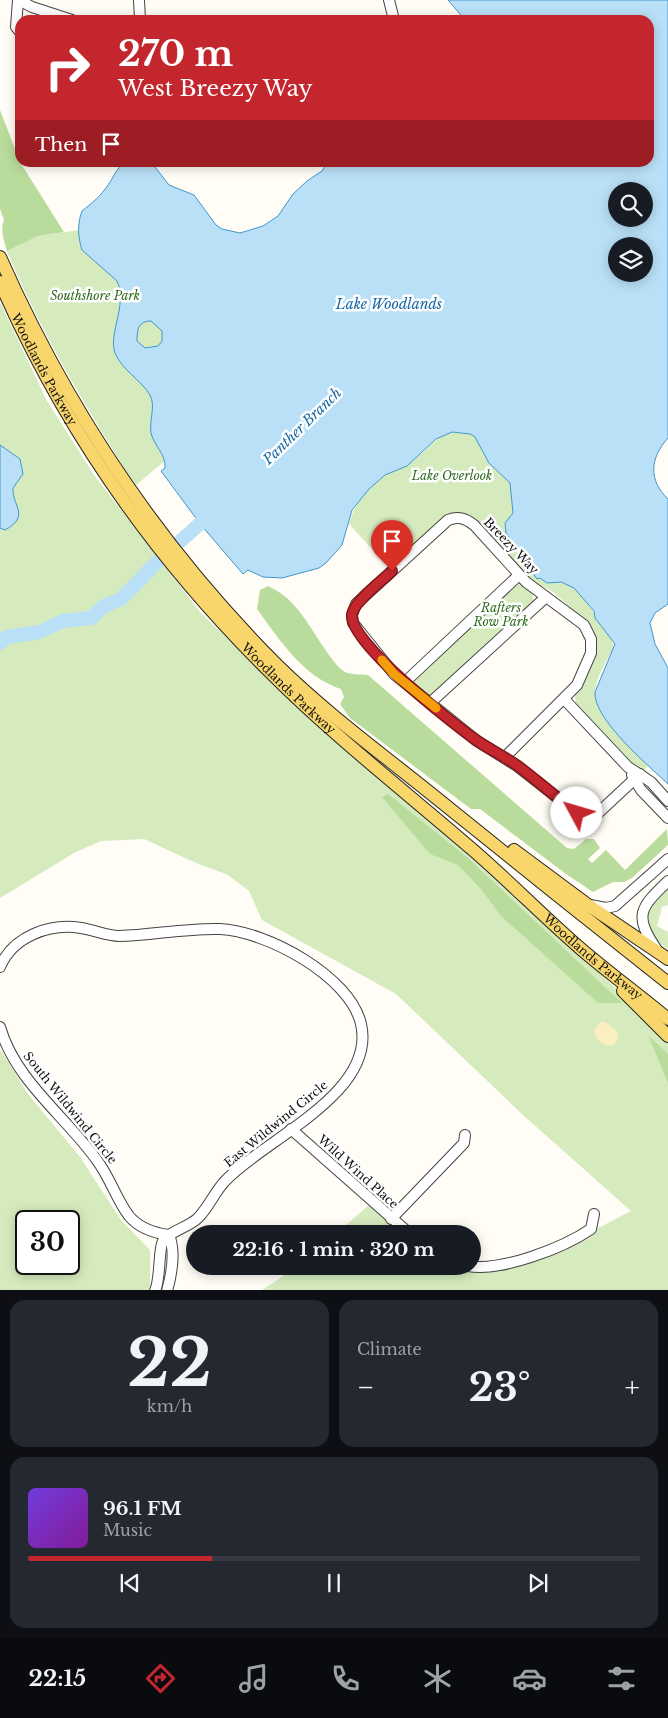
<!DOCTYPE html>
<html lang="en">
<head>
<meta charset="utf-8">
<style>
	:root { --surface:#171b24; --page:#242831; --text:#f1f3f6; --muted:#9ea1a6; --line:#363941; --accent:#c4262e }
	body { margin:0; font-family:"Libre Baskerville",serif; background:var(--page); color:var(--text); height:100vh; display:flex; flex-direction:column; font-size:19px; white-space:nowrap }
	* { box-sizing:border-box; margin:0 }
	p { font-size:16px; color:var(--muted) }
	.icon { flex:none; width:28px; height:28px; fill:none; stroke:currentColor; stroke-width:2; stroke-linecap:round; stroke-linejoin:round }
	.map { position:relative; height:1290px; overflow:hidden }
	.panel { display:flex; flex-direction:column; gap:10px; padding:10px; background:#0d0f14; flex:1 }
	.panel>* { flex:none }
	.hud { position:absolute; left:15px; top:15px; width:639px; height:152px; border-radius:15px; box-shadow:0 2px 12px #0003; background:#c4262e; color:#fff; overflow:hidden }
	.controls { position:absolute; left:608px; top:182px; display:grid; gap:10px }
	.controls a { display:grid; place-items:center; width:45px; height:45px; border-radius:50%; background:var(--surface); box-shadow:0 2px 12px #0003; font-size:25px }
	.speed { position:absolute; left:15px; top:1210px; display:flex; gap:10px; font-size:25px; font-weight:700; text-align:center }
	.speed>* { display:grid; place-content:center; width:65px; height:65px; border-radius:50%; background:var(--surface); box-shadow:0 2px 12px #0003; line-height:1 }
	.speed .limit { border:2px solid #111; border-radius:8px; background:#fff; color:#111 }
	.pin { position:absolute; display:grid; place-items:center; width:42px; height:42px; color:#fff; margin:-51px -21px; border-radius:50% 50% 50% 0; rotate:-45deg; box-shadow:0 0 5px #0007 }
	.pin .icon { rotate:45deg }
	.me { position:absolute; width:55px; margin:-28px; rotate:309deg; stroke-linejoin:round; filter:drop-shadow(0 0 4px #0008) }
	.turn { display:flex; align-items:center; gap:18px; height:105px; padding:0 20px; font-size:22px }
	.turn .icon { width:65px; height:65px; stroke-width:2.5 }
	.turn b { display:block; font-size:35px; line-height:42px }
	.then { display:flex; align-items:center; height:48px; padding:0 20px; background:#0003; gap:10px; font-size:19px }
	.big { font-size:38px; font-weight:700; line-height:1.1 }
	.panel .tile { flex:1; display:flex; flex-direction:column; justify-content:center; gap:8px; min-width:0; padding:0 18px; border-radius:15px; background:var(--page) }
	.panel .dial { align-items:center; gap:0 }
	.dial b { font-size:65px; line-height:1 }
	.song { display:flex; align-items:center; gap:15px }
	.cover { width:60px; height:60px; border-radius:8px; background:linear-gradient(135deg,hsl(260 70% 55%),hsl(290 70% 35%)) }
	.played { height:5px; border-radius:2px; background:linear-gradient(90deg,var(--accent) 30%,var(--line) 30%) }
	.keys { display:flex; justify-content:space-around; direction:ltr }
	.heat { display:flex; justify-content:space-between; align-items:center; font-size:28px; direction:ltr }
	.panel .tiles { flex:1; display:grid; gap:10px; grid-template-columns:1fr 1fr }
	.tile:last-child { grid-column:span 2 }
	.trip { position:absolute; left:186px; top:1225px; width:295px; height:50px; border-radius:25px; background:var(--surface); box-shadow:0 2px 12px #0003; font-weight:700; line-height:50px; text-align:center }
	.menu { display:flex; height:80px; justify-content:space-around; align-items:center; background:#090b0e; color:var(--muted) }
	.menu .icon { width:35px; height:35px }
	.menu .selected { color:var(--accent) }
	.menu b { font-size:22px; color:var(--text) }
	.map>svg:first-child { display:block }
</style>
</head>
<body>
<div class="map">
<svg width="668" height="1291" viewBox="0 0 668 1291">
	<rect width="100%" height="100%" fill="#fffdf5"/>
	<g fill="#d5ebbd" fill-rule="evenodd">
		<path d="M 79,230 L 143,240 L 200,431 L 135,486 C 88,409 41,334 7,251 L 38,236 Z"/>
		<path d="M 0,302 L 47,401 L 94,475 L 201,613 L 315,724 L 360,760 L 554,928 L 668,1040 L 668,1290 L 262,1290 L 282,1277 L 291,1266 L 451,1266 L 468,1271 L 533,1262 L 631,1211 L 523,1115 L 396,994 L 262,920 L 249,891 L 228,875 L 194,862 L 144,839 L 101,841 L 74,853 L 0,898 Z"/>
		<path d="M 452,432 L 470,434 L 475,437 L 489,463 L 510,483 L 513,513 L 505,524 L 511,539 L 533,574 C 546,581 561,580 573,588 C 582,594 615,640 614,648 C 584,696 591,705 626,743 C 634,750 640,758 648,765 L 645,769 L 668,792 L 668,801 L 576,705 L 575,694 L 596,645 L 589,624 L 552,591 L 533,582 L 459,514 L 390,569 L 349,524 C 354,505 367,485 385,476 C 395,470 406,466 415,459 C 431,447 431,440 452,432 Z"/>
		<path d="M 516,584 L 522,585 L 532,593 L 534,602 L 431,696 C 424,695 415,687 414,680 Z"/>
		<path d="M 668,886 L 668,905 L 662,907 L 657,926 L 668,932 L 668,949 C 634,926 642,911 668,886 Z"/>
		<path d="M 0,1049 L 28,1094 L 80,1157 L 121,1220 L 150,1250 L 150,1285 L 152,1290 L 0,1290 ZM 26,1221 L 69,1221 L 69,1264 L 26,1264 Z"/>
		<path d="M 370,1204 L 405,1234 L 336,1234 Z"/>
	</g>
	<g fill="#b9dc9c">
		<path d="M 0,110 L 20,162 L 64,232 L 38,236 L 7,251 C 4,241 0,229 4,220 L 0,209 Z"/>
		<path d="M 268,586 C 298,599 310,629 329,655 C 334,661 338,668 345,672 C 351,675 361,674 368,675 L 567,848 L 574,849 L 586,839 L 594,839 L 600,848 L 588,859 L 592,863 L 606,850 L 625,870 L 667,829 L 668,845 L 632,878 L 624,882 L 613,882 L 593,892 L 566,874 L 480,809 L 471,809 L 350,718 L 340,704 L 344,697 L 341,689 C 303,677 279,639 257,609 L 260,590 Z"/>
		<path d="M 388,794 L 468,858 L 622,1003 L 598,1003 L 501,916 L 481,889 L 458,865 L 430,854 L 382,797 Z"/>
		<path d="M 648,1035 L 668,1054 L 668,1083 Z"/>
	</g>
	<path fill="#fbeec1" d="M 600,1022 L 605,1022 L 617,1031 L 618,1038 L 614,1045 L 606,1046 L 598,1040 L 594,1031 Z"/>
	<g fill="#b9e0f7" stroke="#3f96cf" fill-rule="evenodd">
		<path d="M 448,0 L 668,0 L 668,438 C 650,458 648,480 668,499 L 668,604 L 655,613 L 650,623 L 655,644 L 668,668 L 668,784 C 648,765 593,719 595,692 L 615,644 L 595,618 L 594,611 L 574,588 L 561,582 L 547,583 L 540,578 L 537,579 L 506,533 L 505,523 L 513,513 L 510,483 L 489,463 L 475,437 L 470,434 L 452,432 L 436,439 L 407,466 L 385,475 L 369,489 L 352,510 L 342,545 L 326,563 L 319,568 L 282,578 L 263,577 L 248,570 L 243,574 L 201,525 L 161,471 L 165,468 C 166,454 154,446 151,433 C 149,420 156,406 150,395 C 140,379 122,370 115,353 C 108,333 128,305 117,281 L 82,250 C 78,238 77,224 82,211 C 92,203 101,196 108,185 C 114,177 116,168 125,163 L 152,163 L 169,185 L 194,195 L 216,225 L 222,229 L 240,233 L 263,226 L 278,216 L 293,194 L 307,181 L 322,171 L 327,163 L 649,162 L 649,20 L 465,20 ZM 616,191 L 644,191 L 644,219 L 616,219 ZM 616,246 L 644,246 L 644,274 L 616,274 ZM 151,321 L 162,331 L 162,341 L 158,346 L 145,348 L 137,341 C 137,330 138,321 151,321 Z"/>
		<path d="M 0,445 L 20,459 L 23,474 L 13,488 C 12,506 31,516 5,530 L 0,528 Z"/>
	</g>
	<g fill="none" stroke-linecap="round" stroke-linejoin="round">
		<path stroke="#b9e0f7" stroke-width="14" d="M 0,643 L 7,637 L 39,632 L 63,621 L 91,618 L 104,606 L 121,599 L 156,563 L 213,512"/>
		<g stroke="#444" stroke-width="12">
			<g id="minor">
				<path d="M 18,0 L 16,27 L 20,32"/>
				<path d="M 19,0 L 32,7 L 72,20"/>
				<path d="M 139,0 L 140,20"/>
				<path d="M 389,0 L 394,20"/>
				<path d="M 405,682 L 519,575"/>
				<path d="M 564,699 L 628,767 L 651,782 L 668,801"/>
				<path d="M 430,703 L 546,597"/>
				<path d="M 505,757 L 577,685 L 591,653 L 591,639 L 584,625 L 526,582 L 474,525 C 465,518 458,516 448,520 L 356,604 L 352,615 L 353,623 L 394,674 L 477,741 L 517,766 L 577,813 L 586,817 L 596,815 L 640,774"/>
				<path d="M 632,775 L 641,790 L 668,818"/>
				<path d="M 590,905 L 606,908 L 615,906 L 668,859"/>
				<path d="M 657,950 C 633,915 640,908 668,881"/>
				<path d="M 0,967 C 13,936 50,923 81,928 C 94,930 107,936 119,936 C 153,935 186,928 220,929 C 266,931 350,976 361,1024 C 377,1093 265,1139 226,1180 C 215,1191 209,1207 198,1218 C 189,1227 168,1232 163,1241 C 158,1250 161,1277 155,1291"/>
				<path d="M 0,1027 C 15,1080 65,1116 96,1159 C 110,1177 116,1199 129,1216 C 139,1228 154,1233 169,1235"/>
				<path d="M 291,1129 L 410,1234"/>
				<path d="M 391,1219 L 464,1143 L 465,1135"/>
				<path d="M 468,1266 C 501,1272 563,1248 591,1229 L 594,1214"/>
				<path d="M 167,1291 C 172,1273 176,1252 169,1235"/>
			</g>
		</g>
		<g stroke="#222" stroke-width="14">
			<g id="major">
				<path d="M 0,257 C 67,409 160,548 278,666 C 325,712 378,751 429,792 C 508,856 588,920 668,983"/>
				<path id="s1" d="M 0,282 C 64,429 157,561 272,674 C 335,737 406,792 473,850 C 510,882 544,917 581,949 C 609,973 639,995 668,1019"/>
				<path d="M 514,850 L 588,905 L 668,959"/>
				<path d="M 623,991 L 668,1036"/>
			</g>
		</g>
		<use href="#minor" stroke="#fff" stroke-width="10"/>
		<use href="#major" stroke="#f9d66b" stroke-width="12"/>
	</g>
	<g fill="none" stroke-linecap="round" stroke-linejoin="round">
		<g stroke="#7f191e" stroke-width="12">
			<path id="route" d="M 392,571 C 382,581 353,602 352,615 C 349,642 452,723 476,740 C 489,749 504,756 518,766 C 538,781 557,798 577,813"/>
		</g>
		<use href="#route" stroke="#c4262e" stroke-width="9"/>
		<path stroke="#f59e0b" stroke-width="9" d="M 382,660 L 394,674 L 436,708"/>
	</g>
	<g text-anchor="middle" stroke-width="5" stroke-linejoin="round" paint-order="stroke">
		<g font-size="12" font-style="italic" fill="#2f6b1f" stroke="#fff">
			<text x="95" y="300">Southshore Park</text>
			<text x="452" y="480">Lake Overlook</text>
			<text x="501" y="612">Rafters<tspan x="501" dy="14">Row Park</tspan></text>
		</g>
		<g font-size="12" fill="#111" stroke="#fff">
			<text dy="4" stroke="none"><textPath href="#s1" startOffset="98">Woodlands Parkway</textPath></text>
			<text transform="translate(511 546) rotate(46)" y="4">Breezy Way</text>
			<text dy="4" stroke="none"><textPath href="#s1" startOffset="502">Woodlands Parkway</textPath></text>
			<text dy="4" stroke="none"><textPath href="#s1" startOffset="908">Woodlands Parkway</textPath></text>
			<text transform="translate(70 1108) rotate(51)" y="4">South Wildwind Circle</text>
			<text transform="translate(276 1124) rotate(-39)" y="4">East Wildwind Circle</text>
			<text transform="translate(358 1172) rotate(42)" y="4">Wild Wind Place</text>
		</g>
		<g font-size="14" font-style="italic" fill="#1768a6" stroke="#fff">
			<text x="389" y="309">Lake Woodlands</text>
			<text transform="translate(302 426) rotate(-44)" y="5">Panther Branch</text>
		</g>
	</g>
</svg>
<div class="controls">
<a><svg class="icon" aria-label="search" viewBox="0 0 24 24"><circle cx="10" cy="10" r="6"/><path d="M15 15l6 6"/></svg></a>
<a><svg class="icon" aria-label="layers" viewBox="0 0 24 24"><path d="M12 4l9 5-9 5-9-5zM3 14l9 5 9-5"/></svg></a>
</div>
<div class="speed"><div class="limit">30</div></div>
<div class="pin" style="left:392px;top:571px;background:#d93025"><svg class="icon" aria-label="arrive" viewBox="0 0 24 24"><path d="M6 21V4h12l-3 4 3 4H6"/></svg></div>
<svg class="me" style="left:577px;top:813px" viewBox="-20 -20 40 40"><circle r="19" fill="#fff"/><path d="M0-13L10 11 0 6-10 11z" fill="#c4262e"/></svg>
<div class="trip">22:16 · 1 min · 320 m</div>
<div class="hud">
<div class="turn"><svg class="icon" aria-label="right" viewBox="0 0 24 24"><path d="M7 20v-9h11M14 6l5 5-5 5"/></svg><div><b>270 m</b>West Breezy Way</div></div>
<div class="then">Then<svg class="icon" aria-label="arrive" viewBox="0 0 24 24"><path d="M6 21V4h12l-3 4 3 4H6"/></svg></div>
</div>
</div>
<section class="panel">
<div class="tiles">
<div class="tile dial"><b>22</b><p>km/h</p></div>
<div class="tile"><p>Climate</p>
<div class="heat"><a>−</a><b class="big">23°</b><a>+</a></div>
</div>
<div class="tile">
<div class="song"><i class="cover"></i><div><b>96.1 FM</b><p>Music</p></div></div>
<div class="played"></div>
<div class="keys"><svg class="icon" aria-label="previous" viewBox="0 0 24 24"><path d="M18 5L8 12l10 7zM5 5v14"/></svg><svg class="icon" aria-label="pause" viewBox="0 0 24 24"><path d="M8 5v14M16 5v14"/></svg><svg class="icon" aria-label="next" viewBox="0 0 24 24"><path d="M6 5l10 7-10 7zM19 5v14"/></svg></div>
</div>
</div>
</section>
<nav class="menu">
<b>22:15</b>
<svg class="icon selected" aria-label="directions" viewBox="0 0 24 24"><path d="M12 3l9 9-9 9-9-9zM9 14v-3h6M13 9l2 2-2 2"/></svg>
<svg class="icon" aria-label="music" viewBox="0 0 24 24"><path d="M9 18V5l10-2v13"/><circle cx="6" cy="18" r="3"/><circle cx="16" cy="16" r="3"/></svg>
<svg class="icon" aria-label="phone" viewBox="0 0 24 24"><path d="M5 4h4l2 5-3 2q2 4 5 5l2-3 5 2v4C11 20 4 13 5 4z"/></svg>
<svg class="icon" aria-label="climate" viewBox="0 0 24 24"><path d="M12 3v18M4 7l16 10M4 17L20 7"/></svg>
<svg class="icon" aria-label="car" viewBox="0 0 24 24"><path d="M5 17H2v-5l4-1 3-4h7l3 4 3 1v5h-3M9 17h6M6 11h13"/><circle cx="7" cy="17" r="2"/><circle cx="17" cy="17" r="2"/></svg>
<svg class="icon" aria-label="filters" viewBox="0 0 24 24"><path d="M4 7h16M4 17h16"/><circle cx="9" cy="7" r="2"/><circle cx="15" cy="17" r="2"/></svg>
</nav>
</body>
</html>
